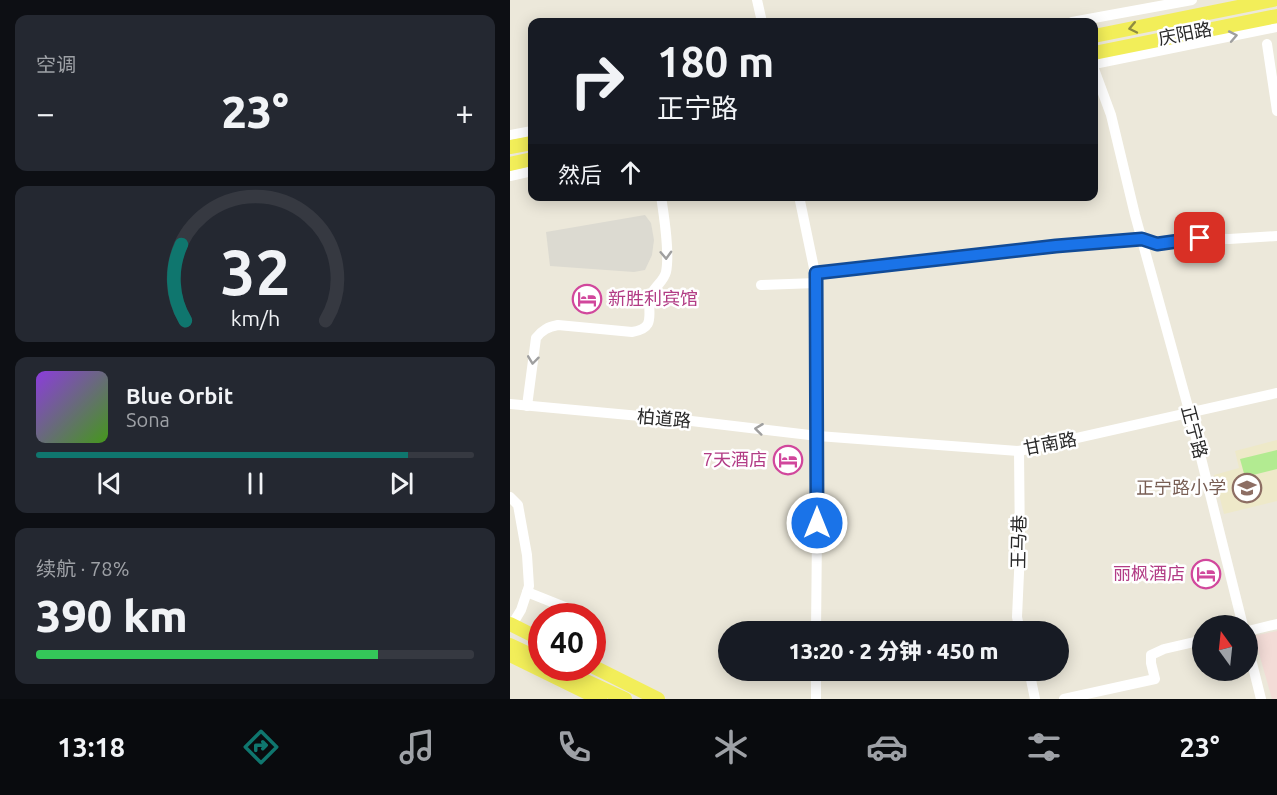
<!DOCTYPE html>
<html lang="zh">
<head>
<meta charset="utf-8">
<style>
	:root { --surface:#171b24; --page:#242831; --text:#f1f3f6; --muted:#9ea1a6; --line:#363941; --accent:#0f766e }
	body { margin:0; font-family:Ubuntu,"Noto Sans SC",sans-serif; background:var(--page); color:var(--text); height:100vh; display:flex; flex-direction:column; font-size:22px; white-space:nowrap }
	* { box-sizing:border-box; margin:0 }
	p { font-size:20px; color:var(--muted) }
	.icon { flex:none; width:33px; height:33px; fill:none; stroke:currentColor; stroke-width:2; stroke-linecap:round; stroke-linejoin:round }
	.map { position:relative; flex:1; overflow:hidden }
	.side { display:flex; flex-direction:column; gap:15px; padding:15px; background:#0d0f14; width:510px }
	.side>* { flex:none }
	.guide { position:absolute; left:18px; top:18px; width:570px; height:183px; border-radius:12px; box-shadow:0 3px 15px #0003; background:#171b24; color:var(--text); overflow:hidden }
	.needle { width:39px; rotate:345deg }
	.tools { position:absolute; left:682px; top:615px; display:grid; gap:12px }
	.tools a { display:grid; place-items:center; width:66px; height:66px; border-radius:50%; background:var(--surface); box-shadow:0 3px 15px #0003; font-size:30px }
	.speed { position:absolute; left:18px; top:603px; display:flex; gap:12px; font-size:30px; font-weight:700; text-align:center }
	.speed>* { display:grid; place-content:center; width:78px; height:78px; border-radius:50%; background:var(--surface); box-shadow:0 3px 15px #0003; line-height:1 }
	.speed .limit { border:9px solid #d22; background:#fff; color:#111 }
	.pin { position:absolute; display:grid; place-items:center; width:51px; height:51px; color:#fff; margin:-26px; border-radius:12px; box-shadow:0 3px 9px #0006 }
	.me { position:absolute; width:66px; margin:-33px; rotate:0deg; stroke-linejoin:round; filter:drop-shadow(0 0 4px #0008) }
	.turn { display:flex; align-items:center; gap:21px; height:126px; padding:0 30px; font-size:27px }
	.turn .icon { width:78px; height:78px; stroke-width:2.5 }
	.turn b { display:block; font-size:42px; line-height:51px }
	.then { display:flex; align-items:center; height:57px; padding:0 30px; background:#0003; gap:12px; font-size:22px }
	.big { font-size:45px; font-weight:800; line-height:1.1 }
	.side .tile { flex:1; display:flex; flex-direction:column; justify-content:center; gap:9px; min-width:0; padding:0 21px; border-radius:12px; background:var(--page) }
	.side .dial { align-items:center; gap:0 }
	.dial svg { height:156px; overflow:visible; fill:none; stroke:var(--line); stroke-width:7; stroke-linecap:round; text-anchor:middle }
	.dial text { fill:var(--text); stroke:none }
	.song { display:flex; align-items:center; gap:18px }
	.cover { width:72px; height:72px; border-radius:9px; background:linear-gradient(135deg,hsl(270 70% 55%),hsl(100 70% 35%)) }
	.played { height:6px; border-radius:3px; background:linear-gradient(90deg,var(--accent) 85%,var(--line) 85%) }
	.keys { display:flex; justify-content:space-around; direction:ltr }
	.heat { display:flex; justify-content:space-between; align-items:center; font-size:33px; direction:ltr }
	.charge { height:9px; border-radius:4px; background:linear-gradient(90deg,#34c759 78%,var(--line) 0) }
	.trip { position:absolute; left:208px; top:621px; width:351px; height:60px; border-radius:30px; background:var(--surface); box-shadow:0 3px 15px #0003; font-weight:800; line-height:60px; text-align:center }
	.tab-bar { display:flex; height:96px; justify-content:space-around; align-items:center; background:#090b0e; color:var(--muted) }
	.tab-bar .icon { width:42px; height:42px }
	.tab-bar .current { color:var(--accent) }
	.tab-bar b { font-size:27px; color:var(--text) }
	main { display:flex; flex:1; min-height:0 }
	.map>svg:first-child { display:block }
</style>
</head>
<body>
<main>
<section class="side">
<div class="tile"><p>空调</p>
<div class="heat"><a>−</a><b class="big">23°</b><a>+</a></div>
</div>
<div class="tile dial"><svg viewBox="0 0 100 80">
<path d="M14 69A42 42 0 1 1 86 69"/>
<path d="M14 69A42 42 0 0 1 12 30" stroke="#0f766e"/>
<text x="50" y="56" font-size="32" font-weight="700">32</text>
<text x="50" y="72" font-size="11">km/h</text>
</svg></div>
<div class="tile">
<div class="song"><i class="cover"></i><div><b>Blue Orbit</b><p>Sona</p></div></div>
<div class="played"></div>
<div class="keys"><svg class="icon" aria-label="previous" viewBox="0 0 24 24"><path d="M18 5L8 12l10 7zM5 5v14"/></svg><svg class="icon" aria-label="pause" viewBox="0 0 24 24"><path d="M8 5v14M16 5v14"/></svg><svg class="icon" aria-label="next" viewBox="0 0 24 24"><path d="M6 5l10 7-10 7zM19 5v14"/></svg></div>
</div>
<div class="tile"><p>续航 · 78%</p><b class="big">390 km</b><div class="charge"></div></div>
</section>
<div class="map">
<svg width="767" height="699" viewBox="0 0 767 699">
	<rect width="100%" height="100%" fill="#ece8da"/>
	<path fill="#eee9c9" d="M 767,440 L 767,501 L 714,514 L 704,475 L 729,468 L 725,451 Z"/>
	<path fill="#f3dcd7" d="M 767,631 L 767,699 L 762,699 L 744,636 Z"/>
	<path fill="#b2eb91" d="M 767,450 L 767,469 L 735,477 L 730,459 Z"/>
	<path fill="#dcdad1" d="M 135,215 L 141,223 L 144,240 L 142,255 L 135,270 L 124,272 L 40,266 L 36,232 Z"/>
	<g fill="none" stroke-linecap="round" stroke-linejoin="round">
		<g stroke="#fff" stroke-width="10">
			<path d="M 247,0 L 252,22"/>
			<path d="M 562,22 L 682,0"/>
			<path d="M 757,44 L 767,111"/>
			<path d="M 584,64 L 767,27"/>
			<path d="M 584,69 L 601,115 L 625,215 L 680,414 L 733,626"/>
			<path d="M 0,135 L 22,131"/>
			<path d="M 0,176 L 22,171"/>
			<path d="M 289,196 L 305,273 L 308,436 L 306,632"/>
			<path d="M 305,273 L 524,248 L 631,239 L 647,244 L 690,238 L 719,239 L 767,236"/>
			<path d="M 251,285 L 306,283"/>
			<path d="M 0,404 L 173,420 L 308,436 L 509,451 L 767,393"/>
			<path d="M 17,406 L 26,338 C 32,330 38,327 48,325 L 122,332 C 149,328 135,311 141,295 C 145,286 154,281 156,272 C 160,253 154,216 151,196"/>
			<path d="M 509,451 L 510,551 L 507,617 L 510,632"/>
			<path d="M 0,497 L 8,505 L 17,555 L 19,586 L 11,610 L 2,625"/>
			<path d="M 17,592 L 77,616"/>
			<path d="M 738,631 L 767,624"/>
			<path d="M 738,647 L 751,699"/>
			<path d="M 519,670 L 525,699"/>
			<path d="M 306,699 L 306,670"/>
			<path d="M 554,699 L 645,679 L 641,663 L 641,655 L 654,649 L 693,640"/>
		</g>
		<g stroke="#f2ee59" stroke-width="14">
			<path d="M 584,36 L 763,0"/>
			<path d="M 584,53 L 767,16"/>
			<path d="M 0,147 L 22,143"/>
			<path d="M 0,164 L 22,159"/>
			<path d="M 0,624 L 32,640"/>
			<path d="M 0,645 L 32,660"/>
			<path d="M 0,655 L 90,699"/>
			<path d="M 82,666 L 148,699"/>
			<path d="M 48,668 L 115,699"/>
		</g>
	</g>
	<defs><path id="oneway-chevron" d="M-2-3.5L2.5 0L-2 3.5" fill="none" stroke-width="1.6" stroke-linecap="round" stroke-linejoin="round" transform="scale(1.5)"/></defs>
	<use stroke="#8e8c41" href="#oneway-chevron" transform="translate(623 28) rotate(168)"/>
	<g stroke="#9f9f9f">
		<use href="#oneway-chevron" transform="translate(723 36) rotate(-11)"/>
		<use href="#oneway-chevron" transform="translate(156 255) rotate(88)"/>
		<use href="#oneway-chevron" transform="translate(23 360) rotate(97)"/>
		<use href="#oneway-chevron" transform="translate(249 429) rotate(-173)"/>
	</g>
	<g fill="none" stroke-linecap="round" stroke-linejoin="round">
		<g stroke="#114b97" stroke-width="15">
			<path id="route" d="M 307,523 L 306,273 L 546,246 L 632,239 L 647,244 L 690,238"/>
		</g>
		<use href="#route" stroke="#1a73e8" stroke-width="10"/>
	</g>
	<defs>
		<g id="hotel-ring" transform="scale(1.5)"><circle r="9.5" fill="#fff" stroke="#d1479c" stroke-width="1.5"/><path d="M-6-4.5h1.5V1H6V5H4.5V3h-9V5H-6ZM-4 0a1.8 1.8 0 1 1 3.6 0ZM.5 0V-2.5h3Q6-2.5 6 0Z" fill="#d1479c"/></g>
		<g id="school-ring" transform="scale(1.5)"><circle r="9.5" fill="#fff" stroke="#8d6e63" stroke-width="1.5"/><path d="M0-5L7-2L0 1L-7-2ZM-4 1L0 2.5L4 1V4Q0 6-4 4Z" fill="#8d6e63"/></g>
	</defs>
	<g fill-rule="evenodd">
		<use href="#hotel-ring" x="77" y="299"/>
		<use href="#hotel-ring" x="278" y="460"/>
		<use href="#school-ring" x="737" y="488"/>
		<use href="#hotel-ring" x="696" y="574"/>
	</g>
	<g text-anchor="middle" stroke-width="5" stroke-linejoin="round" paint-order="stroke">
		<g font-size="18" fill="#292929" stroke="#fff">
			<text transform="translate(675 34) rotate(-11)" y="6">庆阳路</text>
			<text transform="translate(154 419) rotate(5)" y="6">柏道路</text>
			<text transform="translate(684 432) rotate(75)" y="6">正宁路</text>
			<text transform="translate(540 444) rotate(-11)" y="6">甘南路</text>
			<text transform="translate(509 542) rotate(-89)" y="6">王马巷</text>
		</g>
		<g font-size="18" fill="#b23c85" stroke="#fff" text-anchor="end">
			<text x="98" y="305" text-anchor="start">新胜利宾馆</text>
			<text x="257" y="466">7天酒店</text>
			<text x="675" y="580">丽枫酒店</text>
		</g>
		<g font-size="18" fill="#785e54" stroke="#fff" text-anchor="end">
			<text x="716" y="494">正宁路小学</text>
		</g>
	</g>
</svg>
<div class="tools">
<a><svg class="needle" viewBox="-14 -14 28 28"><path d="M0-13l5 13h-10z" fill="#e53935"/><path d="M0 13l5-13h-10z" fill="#9ea1a6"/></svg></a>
</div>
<div class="speed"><div class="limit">40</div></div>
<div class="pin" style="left:690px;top:238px;background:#d93025"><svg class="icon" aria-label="arrive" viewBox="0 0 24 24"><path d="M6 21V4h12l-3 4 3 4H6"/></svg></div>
<svg class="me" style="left:307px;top:523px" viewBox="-20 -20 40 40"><circle r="17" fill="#1a73e8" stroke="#fff" stroke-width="3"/><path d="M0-11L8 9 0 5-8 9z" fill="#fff"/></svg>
<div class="trip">13:20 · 2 分钟 · 450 m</div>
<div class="guide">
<div class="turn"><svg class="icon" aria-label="right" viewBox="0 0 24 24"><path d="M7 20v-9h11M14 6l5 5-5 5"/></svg><div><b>180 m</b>正宁路</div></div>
<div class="then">然后<svg class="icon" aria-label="ahead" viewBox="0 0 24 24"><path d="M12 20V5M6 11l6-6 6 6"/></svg></div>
</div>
</div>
</main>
<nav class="tab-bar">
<b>13:18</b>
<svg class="icon current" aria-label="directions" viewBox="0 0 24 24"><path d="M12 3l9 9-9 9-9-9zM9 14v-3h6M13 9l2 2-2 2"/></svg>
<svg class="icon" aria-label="music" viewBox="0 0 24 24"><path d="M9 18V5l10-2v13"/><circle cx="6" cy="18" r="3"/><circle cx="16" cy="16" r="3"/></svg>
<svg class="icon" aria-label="phone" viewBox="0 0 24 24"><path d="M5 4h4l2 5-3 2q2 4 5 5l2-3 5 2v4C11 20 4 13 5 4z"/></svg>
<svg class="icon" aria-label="climate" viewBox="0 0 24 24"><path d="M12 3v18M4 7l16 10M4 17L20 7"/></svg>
<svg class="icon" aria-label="car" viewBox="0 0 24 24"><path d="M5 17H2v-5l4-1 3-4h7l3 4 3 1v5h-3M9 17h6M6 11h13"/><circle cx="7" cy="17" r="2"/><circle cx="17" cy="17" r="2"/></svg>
<svg class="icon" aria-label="filters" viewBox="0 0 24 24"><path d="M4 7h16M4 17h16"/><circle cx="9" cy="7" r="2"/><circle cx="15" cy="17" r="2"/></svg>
<b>23°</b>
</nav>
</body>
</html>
